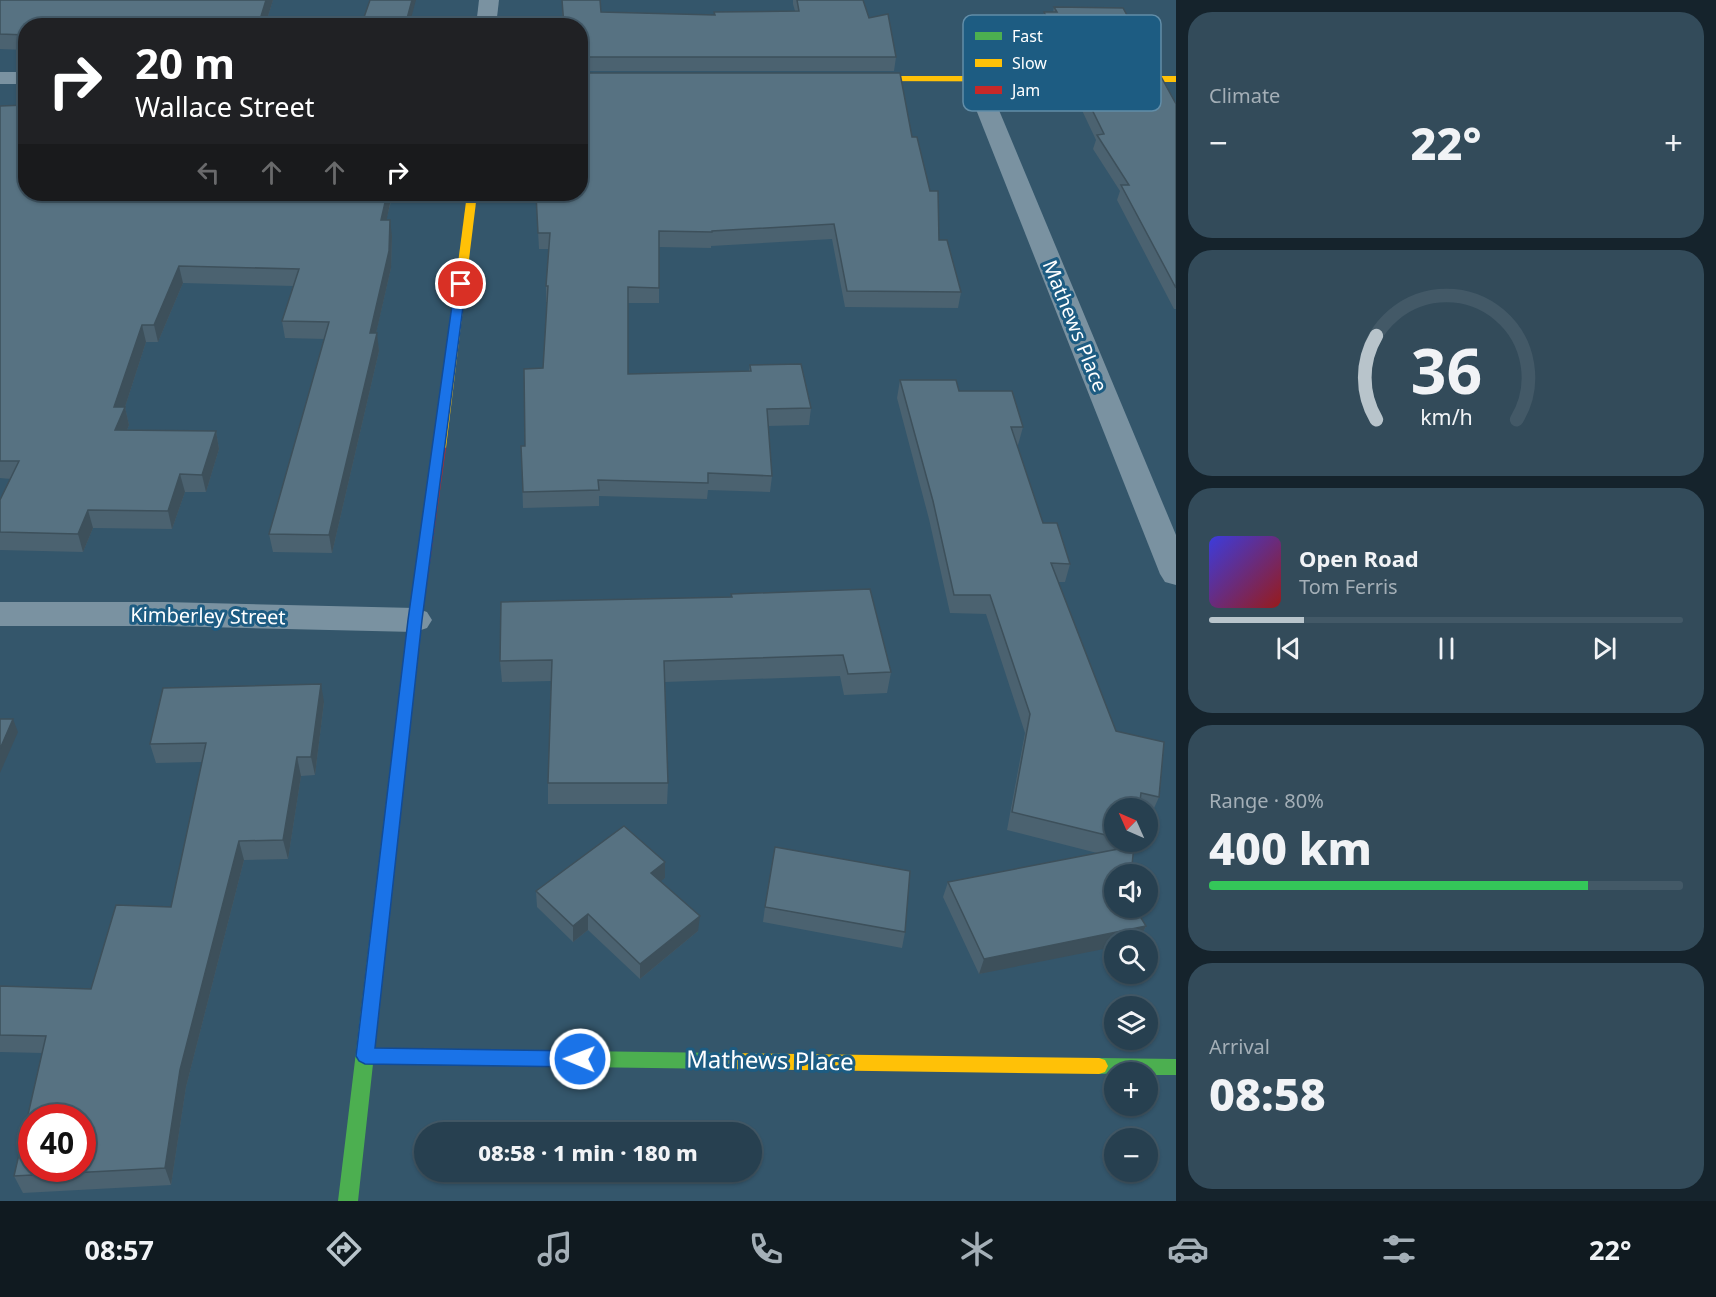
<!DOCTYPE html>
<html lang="en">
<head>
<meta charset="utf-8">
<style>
	:root { --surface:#274050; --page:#334b5a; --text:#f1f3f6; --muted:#a4afb7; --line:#435967; --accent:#b8c4cb }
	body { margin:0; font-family:"Noto Sans",sans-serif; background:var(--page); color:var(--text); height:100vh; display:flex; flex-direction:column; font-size:22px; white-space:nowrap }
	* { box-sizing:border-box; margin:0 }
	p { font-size:20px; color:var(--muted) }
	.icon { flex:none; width:33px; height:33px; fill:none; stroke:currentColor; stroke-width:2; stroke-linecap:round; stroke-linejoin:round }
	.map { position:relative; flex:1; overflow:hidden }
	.sheet { display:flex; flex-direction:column; gap:12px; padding:12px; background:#15232c; width:540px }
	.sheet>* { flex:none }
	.top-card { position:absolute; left:18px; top:18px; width:570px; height:183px; border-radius:24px; box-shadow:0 2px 4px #0004,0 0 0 2px var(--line); background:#202124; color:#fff; overflow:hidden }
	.needle { width:39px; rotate:315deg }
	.fabs { position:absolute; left:1104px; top:798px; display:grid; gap:12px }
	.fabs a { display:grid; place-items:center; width:54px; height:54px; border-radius:50%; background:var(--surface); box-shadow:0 2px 4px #0004,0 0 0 2px var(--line); font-size:30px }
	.speed { position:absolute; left:18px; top:1104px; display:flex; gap:12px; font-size:30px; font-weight:700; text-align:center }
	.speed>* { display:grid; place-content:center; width:78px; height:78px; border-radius:50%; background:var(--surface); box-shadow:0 2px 4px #0004,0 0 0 2px var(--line); line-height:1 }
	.speed .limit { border:9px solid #d22; background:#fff; color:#111 }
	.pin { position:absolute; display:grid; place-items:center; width:51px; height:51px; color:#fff; margin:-26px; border:3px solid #fff; border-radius:50%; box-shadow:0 2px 6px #0007 }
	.me { position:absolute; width:66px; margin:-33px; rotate:271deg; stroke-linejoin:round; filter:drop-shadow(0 0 4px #0008) }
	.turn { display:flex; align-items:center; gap:21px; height:126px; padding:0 18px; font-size:27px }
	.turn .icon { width:78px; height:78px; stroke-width:2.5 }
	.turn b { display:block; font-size:42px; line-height:51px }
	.lanes { display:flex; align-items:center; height:57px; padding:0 18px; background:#0003; justify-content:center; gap:30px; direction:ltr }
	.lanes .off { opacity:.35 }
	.big { font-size:45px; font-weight:800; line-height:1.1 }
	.sheet .tile { flex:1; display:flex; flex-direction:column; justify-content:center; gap:9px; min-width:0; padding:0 21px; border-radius:24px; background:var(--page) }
	.sheet .dial { align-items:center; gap:0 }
	.dial svg { height:156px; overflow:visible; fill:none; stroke:var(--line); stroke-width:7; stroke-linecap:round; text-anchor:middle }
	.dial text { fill:var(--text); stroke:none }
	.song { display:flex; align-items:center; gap:18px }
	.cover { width:72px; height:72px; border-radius:9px; background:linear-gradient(135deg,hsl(240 70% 55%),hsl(0 70% 35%)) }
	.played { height:6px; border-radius:3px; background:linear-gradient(90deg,var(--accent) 20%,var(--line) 20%) }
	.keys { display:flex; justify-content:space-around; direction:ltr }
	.heat { display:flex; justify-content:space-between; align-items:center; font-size:33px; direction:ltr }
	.charge { height:9px; border-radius:4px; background:linear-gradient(90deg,#34c759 80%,var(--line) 0) }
	.trip { position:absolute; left:414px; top:1122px; width:348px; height:60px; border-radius:30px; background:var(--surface); box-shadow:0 2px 4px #0004,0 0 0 2px var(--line); font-weight:800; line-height:60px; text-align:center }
	.tabs { display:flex; height:96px; justify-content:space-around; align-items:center; background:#101a20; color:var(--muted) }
	.tabs .icon { width:42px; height:42px }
	.tabs .active { color:var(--accent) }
	.tabs b { font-size:27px; color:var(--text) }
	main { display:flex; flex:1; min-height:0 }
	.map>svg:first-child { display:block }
</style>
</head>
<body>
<main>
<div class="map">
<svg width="1176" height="1201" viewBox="0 0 1176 1201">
	<rect width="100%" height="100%" fill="#34566b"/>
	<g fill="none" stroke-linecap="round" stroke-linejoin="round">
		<g fill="#7a92a1" fill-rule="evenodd">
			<path d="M 479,0 L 499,0 L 496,26 L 476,26 Z"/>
			<rect x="0" y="72" width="26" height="12"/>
			<path d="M 975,73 L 983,74 L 986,79 L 1176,535 L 1176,585 L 1165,582 L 1160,574 L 964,79 L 967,74 Z"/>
			<path d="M 0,602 L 165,602 L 415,608 L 427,612 L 432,620 L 427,628 L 415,632 L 165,626 L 0,626 Z"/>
		</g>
		<g fill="#4caf50" fill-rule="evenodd">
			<path d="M 400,740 L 405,742 L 407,746 L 374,1048 L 723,1053 L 729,1055 L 732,1061 L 729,1067 L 723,1069 L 373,1064 L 358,1201 L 338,1201 L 393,746 L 395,742 Z"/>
			<path d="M 1099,1058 L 1176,1059 L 1176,1075 L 1148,1075 L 1148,1072 L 1099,1074 L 1093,1072 L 1090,1066 L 1093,1060 Z"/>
		</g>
		<g fill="#ffc107" fill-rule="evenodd">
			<path d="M 857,76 L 1176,76 L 1176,82 L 854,81 L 853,79 Z"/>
			<path d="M 467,194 L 477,194 L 446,448 L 440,452 L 434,448 Z"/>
			<path d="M 723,1053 L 1099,1058 L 1105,1060 L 1108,1066 L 1105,1072 L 1099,1074 L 723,1069 L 717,1067 L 714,1061 L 717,1055 Z"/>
		</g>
		<path fill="#c62828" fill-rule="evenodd" d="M 440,444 L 446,448 L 422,620 L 407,746 L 405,750 L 395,750 L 393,746 L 408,620 L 434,448 Z"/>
	</g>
	<g fill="#4b6270">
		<path d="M 0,0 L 273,0 L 265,26 L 26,26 L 26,50 L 0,49 Z"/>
		<path d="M 562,0 L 601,12 L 714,15 L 714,12 L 795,11 L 793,4 L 793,0 L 863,0 L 869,18 L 896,57 L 894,71 L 580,71 L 580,26 L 563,26 Z"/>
		<path d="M 1054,7 L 1150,57 L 1147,71 L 1063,71 L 1042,25 L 1044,12 L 1053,12 Z"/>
		<path d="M 1074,73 L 1176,104 L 1176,309 L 1174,309 L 1117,200 L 1120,191 L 1093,149 L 1096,140 L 1071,87 Z"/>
		<path d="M 0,106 L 26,194 L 393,194 L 386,220 L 392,236 L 391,268 L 376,333 L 379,351 L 332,553 L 273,552 L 269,534 L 325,339 L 285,338 L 282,321 L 294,286 L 183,283 L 158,342 L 146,342 L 125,407 L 129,425 L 127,430 L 216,431 L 219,449 L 206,492 L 185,492 L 172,529 L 93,528 L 83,552 L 0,550 L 0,500 L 11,479 L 0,478 Z"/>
		<path d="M 912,137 L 939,240 L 961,292 L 958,308 L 845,307 L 832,239 L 711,246 L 711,248 L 659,247 L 659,303 L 628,303 L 628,374 L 749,371 L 750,365 L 811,408 L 809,425 L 768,426 L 772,476 L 770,492 L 708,490 L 707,499 L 599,496 L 599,506 L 523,508 L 521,446 L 525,446 L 543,368 L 547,302 L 546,302 L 546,286 L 549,249 L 539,249 L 536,194 L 580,194 Z"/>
		<path d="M 900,380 L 959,391 L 1023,427 L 1018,445 L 1017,445 L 1043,523 L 1070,564 L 1065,582 L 1058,582 L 1116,731 L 1159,797 L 1151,815 L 1148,814 L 1148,808 L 1114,808 L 1114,842 L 1136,842 L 1134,846 L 1114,874 L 1146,926 L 1139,940 L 1114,940 L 979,974 L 943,897 L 948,882 L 1097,853 L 1007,830 L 1025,733 L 986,614 L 950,613 L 929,519 L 897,398 Z"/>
		<path d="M 731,594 L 891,672 L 887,693 L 844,695 L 840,676 L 665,682 L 668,783 L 667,804 L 548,804 L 548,783 L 551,681 L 502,682 L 500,661 L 731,597 Z"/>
		<path d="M 324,702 L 315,775 L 301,776 L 288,859 L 244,860 L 186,1087 L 171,1185 L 23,1193 L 14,1176 L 42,1053 L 0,1052 L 0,986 L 91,989 L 171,907 L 202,762 L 156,763 L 150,744 Z"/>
		<path d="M 665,862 L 665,878 L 660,881 L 698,931 L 640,979 L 588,930 L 573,942 L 537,907 L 536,891 Z"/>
		<path d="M 765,907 L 905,932 L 902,948 L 763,922 Z"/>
	</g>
	<g fill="#3d505b">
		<path d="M 266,0 L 273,0 L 265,26 L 258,26 Z"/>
		<path d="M 412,0 L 416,0 L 409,26 L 405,26 Z"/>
		<path d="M 387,194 L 392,194 L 383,237 L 381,220 Z"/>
		<path d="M 390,220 L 392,236 L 391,268 L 372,351 L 370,333 Z"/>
		<path d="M 179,266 L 183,283 L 158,342 L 154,325 Z"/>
		<path d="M 142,325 L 146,342 L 125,407 L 129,425 L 120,448 L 115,430 L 114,407 Z"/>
		<path d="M 377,333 L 379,351 L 332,553 L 329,535 Z"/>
		<path d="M 216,431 L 219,449 L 206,492 L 202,475 Z"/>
		<path d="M 180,474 L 185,492 L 172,529 L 168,511 Z"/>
		<path d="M 88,510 L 93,528 L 83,552 L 78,534 Z"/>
		<path d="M 321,684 L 324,702 L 315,775 L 311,757 Z"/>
		<path d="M 13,719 L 18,732 L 0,773 L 0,749 Z"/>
		<path d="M 297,757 L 301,776 L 288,859 L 283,840 Z"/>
		<path d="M 239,841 L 244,860 L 186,1087 L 171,1185 L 165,1168 L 180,1070 Z"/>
		<path d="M 665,862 L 665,878 L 651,889 L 651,873 Z"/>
		<path d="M 588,914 L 588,930 L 573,942 L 573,926 Z"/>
		<path d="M 700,916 L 698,931 L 640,979 L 640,964 Z"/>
		<path d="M 1146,926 L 1139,940 L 1114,940 L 1114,947 L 979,974 L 984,959 Z"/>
	</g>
	<g fill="#577282" stroke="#3d505b" stroke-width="1.5" fill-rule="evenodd">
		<path d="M 0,0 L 266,0 L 258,26 L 26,26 L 26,35 L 0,34 Z"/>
		<path d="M 370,0 L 412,0 L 405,26 L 361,26 Z"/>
		<path d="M 562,0 L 600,0 L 601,12 L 715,15 L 714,12 L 799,11 L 797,0 L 863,0 L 869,18 L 888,14 L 896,57 L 580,57 L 580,26 L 564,26 Z"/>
		<path d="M 1054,7 L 1123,8 L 1150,57 L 1066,57 L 1044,12 L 1057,12 Z"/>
		<path d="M 580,73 L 900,73 L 912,137 L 917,137 L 930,191 L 938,191 L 939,240 L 947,240 L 961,292 L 847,291 L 834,224 L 712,231 L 712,232 L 659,231 L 659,288 L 628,287 L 628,374 L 751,371 L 750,365 L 801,364 L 811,408 L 767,409 L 772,476 L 708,473 L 708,483 L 598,480 L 599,490 L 523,492 L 521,446 L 525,446 L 524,369 L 543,368 L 548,286 L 546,286 L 550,233 L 538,233 L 536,194 L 580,194 Z"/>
		<path d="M 1074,73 L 1159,73 L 1176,104 L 1176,288 L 1121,185 L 1129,185 L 1097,135 L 1104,134 Z"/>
		<path d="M 26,105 L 26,194 L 387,194 L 381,220 L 390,220 L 389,251 L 370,333 L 377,333 L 329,535 L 269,534 L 329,322 L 282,321 L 299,269 L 179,266 L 154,325 L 142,325 L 114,407 L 125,407 L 115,430 L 216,431 L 202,475 L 180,474 L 168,511 L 88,510 L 78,534 L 0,532 L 0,500 L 19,461 L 0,461 L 0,106 Z"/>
		<path d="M 900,380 L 956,380 L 959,391 L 1012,391 L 1023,427 L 1011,427 L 1043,523 L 1057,523 L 1070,564 L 1051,563 L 1116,731 L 1164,742 L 1159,797 L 1141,793 L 1139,808 L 1114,808 L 1114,837 L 1012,812 L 1030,714 L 990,595 L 954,595 L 933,501 Z"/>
		<path d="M 870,589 L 891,672 L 848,674 L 843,655 L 664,661 L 668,783 L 548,783 L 552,660 L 500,661 L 501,602 L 732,597 L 731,594 Z"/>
		<path d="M 321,684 L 311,757 L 297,757 L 283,840 L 239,841 L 180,1070 L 165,1168 L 14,1176 L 46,1036 L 0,1035 L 0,986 L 91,989 L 116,905 L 171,907 L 206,743 L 150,744 L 163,688 ZM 32,1118 L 82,1118 L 82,1168 L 32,1168 Z"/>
		<path d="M 0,719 L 13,719 L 0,749 Z"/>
		<path d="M 624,826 L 665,862 L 651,873 L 700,916 L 640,964 L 588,914 L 573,926 L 536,891 Z"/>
		<path d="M 1134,846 L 1131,874 L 1114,874 L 1114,908 L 1135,908 L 1146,926 L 984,959 L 948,882 Z"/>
		<path d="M 775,847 L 910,871 L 905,932 L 765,907 Z"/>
	</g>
	<path fill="#1a73e8" stroke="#114b97" stroke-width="1.5" d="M 461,281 L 466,284 L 422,620 L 375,1048 L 580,1051 L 586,1053 L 589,1059 L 586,1064 L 580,1067 L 365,1064 L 359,1061 L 356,1056 L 408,620 L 455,284 Z"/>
	<g text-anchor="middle" stroke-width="6" stroke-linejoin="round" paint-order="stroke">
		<g font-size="20" fill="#fff" stroke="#1d5c82">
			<text transform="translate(1075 326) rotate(68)" y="7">Mathews Place</text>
			<text transform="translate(208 616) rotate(1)" y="7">Kimberley Street</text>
		</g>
		<g font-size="24" fill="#fff" stroke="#1d5c82">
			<text transform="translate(770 1061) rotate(1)" y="8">Mathews Place</text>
		</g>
	</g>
	<rect x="963" y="15" width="198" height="96" rx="9" fill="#1d5c82" stroke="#618da8" stroke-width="1.5"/>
	<rect x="975" y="32" width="27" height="8" fill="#4caf50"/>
	<rect x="975" y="59" width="27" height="8" fill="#ffc107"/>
	<rect x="975" y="86" width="27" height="8" fill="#c62828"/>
	<g font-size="16" fill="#fff">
		<text x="1012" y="42">Fast</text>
		<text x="1012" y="69">Slow</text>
		<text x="1012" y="96">Jam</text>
	</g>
</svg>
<div class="fabs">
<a><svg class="needle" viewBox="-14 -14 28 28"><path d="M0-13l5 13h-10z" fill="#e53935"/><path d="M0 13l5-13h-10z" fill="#a4afb7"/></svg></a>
<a><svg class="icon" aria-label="sound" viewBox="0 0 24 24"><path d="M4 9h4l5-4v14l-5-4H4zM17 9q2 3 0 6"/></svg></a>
<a><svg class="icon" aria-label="search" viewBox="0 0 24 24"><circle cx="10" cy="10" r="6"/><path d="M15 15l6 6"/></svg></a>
<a><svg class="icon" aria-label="layers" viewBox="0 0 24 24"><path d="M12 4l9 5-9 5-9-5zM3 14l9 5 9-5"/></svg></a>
<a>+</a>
<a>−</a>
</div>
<div class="speed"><div class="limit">40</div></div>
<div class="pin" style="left:461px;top:284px;background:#d93025"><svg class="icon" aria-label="arrive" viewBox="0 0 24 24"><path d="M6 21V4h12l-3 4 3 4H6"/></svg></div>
<svg class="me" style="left:580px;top:1059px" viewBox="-20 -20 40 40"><circle r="17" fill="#1a73e8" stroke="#fff" stroke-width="3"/><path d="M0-11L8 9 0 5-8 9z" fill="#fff"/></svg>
<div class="trip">08:58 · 1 min · 180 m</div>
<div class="top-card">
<div class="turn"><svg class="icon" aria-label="right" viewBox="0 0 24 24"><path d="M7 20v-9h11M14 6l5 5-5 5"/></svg><div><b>20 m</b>Wallace Street</div></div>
<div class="lanes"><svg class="icon off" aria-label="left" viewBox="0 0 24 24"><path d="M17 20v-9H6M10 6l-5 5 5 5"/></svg><svg class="icon off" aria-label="ahead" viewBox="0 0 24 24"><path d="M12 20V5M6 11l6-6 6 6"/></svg><svg class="icon off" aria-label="ahead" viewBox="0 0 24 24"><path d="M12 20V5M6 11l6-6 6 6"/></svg><svg class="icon" aria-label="right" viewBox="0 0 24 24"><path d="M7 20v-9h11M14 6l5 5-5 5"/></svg></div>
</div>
</div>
<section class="sheet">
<div class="tile"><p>Climate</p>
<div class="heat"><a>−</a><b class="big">22°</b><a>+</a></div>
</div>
<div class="tile dial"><svg viewBox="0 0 100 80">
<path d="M14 69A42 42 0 1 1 86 69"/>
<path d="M14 69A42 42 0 0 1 14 26" stroke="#b8c4cb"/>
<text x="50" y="56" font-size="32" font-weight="700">36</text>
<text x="50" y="72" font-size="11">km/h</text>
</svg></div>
<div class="tile">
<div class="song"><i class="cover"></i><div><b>Open Road</b><p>Tom Ferris</p></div></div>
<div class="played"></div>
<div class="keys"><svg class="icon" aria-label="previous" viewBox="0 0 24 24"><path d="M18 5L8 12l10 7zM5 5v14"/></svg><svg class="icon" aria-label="pause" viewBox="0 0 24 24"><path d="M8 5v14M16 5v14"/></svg><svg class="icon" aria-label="next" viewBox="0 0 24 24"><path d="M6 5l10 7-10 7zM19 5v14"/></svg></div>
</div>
<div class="tile"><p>Range · 80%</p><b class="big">400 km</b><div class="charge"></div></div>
<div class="tile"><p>Arrival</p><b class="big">08:58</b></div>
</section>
</main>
<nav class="tabs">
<b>08:57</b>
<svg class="icon active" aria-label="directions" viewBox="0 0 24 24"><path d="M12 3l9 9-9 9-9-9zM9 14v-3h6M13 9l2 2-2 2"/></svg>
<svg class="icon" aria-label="music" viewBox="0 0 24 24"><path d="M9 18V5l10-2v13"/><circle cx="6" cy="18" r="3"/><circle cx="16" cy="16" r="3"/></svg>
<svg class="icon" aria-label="phone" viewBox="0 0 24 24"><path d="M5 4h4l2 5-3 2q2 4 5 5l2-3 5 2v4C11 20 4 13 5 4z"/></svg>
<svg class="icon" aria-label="climate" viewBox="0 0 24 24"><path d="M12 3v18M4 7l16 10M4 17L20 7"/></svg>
<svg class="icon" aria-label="car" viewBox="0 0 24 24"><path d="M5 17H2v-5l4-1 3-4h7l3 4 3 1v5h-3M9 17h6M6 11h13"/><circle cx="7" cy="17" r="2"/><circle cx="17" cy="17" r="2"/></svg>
<svg class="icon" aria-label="filters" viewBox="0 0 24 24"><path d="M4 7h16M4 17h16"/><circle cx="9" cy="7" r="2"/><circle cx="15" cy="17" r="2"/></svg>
<b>22°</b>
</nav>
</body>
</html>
